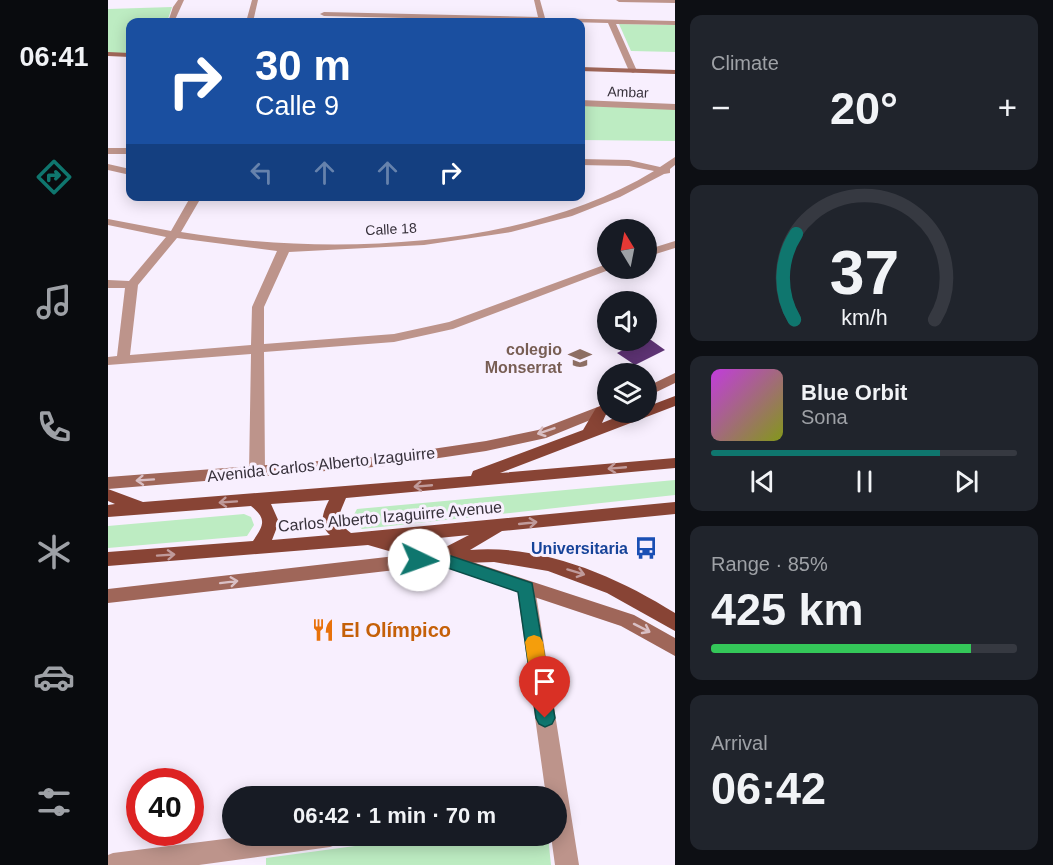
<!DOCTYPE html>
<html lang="en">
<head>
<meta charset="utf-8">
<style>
	:root { --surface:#171b24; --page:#20242c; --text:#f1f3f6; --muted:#9ea1a6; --line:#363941; --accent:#0f766e }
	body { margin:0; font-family:Arial,sans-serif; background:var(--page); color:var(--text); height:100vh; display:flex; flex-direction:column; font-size:22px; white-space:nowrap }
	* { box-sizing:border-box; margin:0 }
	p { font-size:20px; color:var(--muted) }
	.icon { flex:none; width:33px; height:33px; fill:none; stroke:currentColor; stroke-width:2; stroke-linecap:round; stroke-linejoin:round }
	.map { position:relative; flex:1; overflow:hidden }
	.drawer { display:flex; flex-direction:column; gap:15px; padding:15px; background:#0d0f14; width:378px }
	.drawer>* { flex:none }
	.banner { position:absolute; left:18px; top:18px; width:459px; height:183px; border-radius:12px; box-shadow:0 3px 15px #0003; background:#1a4fa0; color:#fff; overflow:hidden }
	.needle { width:39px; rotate:350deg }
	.fabs { position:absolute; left:489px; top:219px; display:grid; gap:12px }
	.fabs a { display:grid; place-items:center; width:60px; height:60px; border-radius:50%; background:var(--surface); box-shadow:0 3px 15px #0003; font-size:30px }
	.speed { position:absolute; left:18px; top:768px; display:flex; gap:12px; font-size:30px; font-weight:700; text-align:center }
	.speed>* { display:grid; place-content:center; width:78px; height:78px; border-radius:50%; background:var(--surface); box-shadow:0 3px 15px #0003; line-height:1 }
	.speed .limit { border:9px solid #d22; background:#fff; color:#111 }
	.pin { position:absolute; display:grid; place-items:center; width:51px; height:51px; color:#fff; margin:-62px -26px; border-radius:50% 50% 50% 0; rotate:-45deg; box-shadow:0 0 6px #0007 }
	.pin .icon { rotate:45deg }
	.me { position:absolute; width:66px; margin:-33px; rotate:93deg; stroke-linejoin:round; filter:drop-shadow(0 0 4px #0008) }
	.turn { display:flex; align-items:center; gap:21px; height:126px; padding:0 30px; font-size:27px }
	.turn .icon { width:78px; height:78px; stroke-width:2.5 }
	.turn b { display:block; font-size:42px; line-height:51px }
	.lanes { display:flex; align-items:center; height:57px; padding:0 30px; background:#0003; justify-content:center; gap:30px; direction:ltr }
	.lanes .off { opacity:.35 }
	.big { font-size:45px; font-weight:700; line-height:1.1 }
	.drawer .card { flex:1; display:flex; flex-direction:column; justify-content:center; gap:9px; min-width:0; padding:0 21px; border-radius:12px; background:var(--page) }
	.drawer .dial { align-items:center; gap:0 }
	.dial svg { height:156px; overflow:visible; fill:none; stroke:var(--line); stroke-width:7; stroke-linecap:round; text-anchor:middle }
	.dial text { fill:var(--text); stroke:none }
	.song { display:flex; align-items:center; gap:18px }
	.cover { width:72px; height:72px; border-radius:9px; background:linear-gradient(135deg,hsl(290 70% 55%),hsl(70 70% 35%)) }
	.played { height:6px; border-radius:3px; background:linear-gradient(90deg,var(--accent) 75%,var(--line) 75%) }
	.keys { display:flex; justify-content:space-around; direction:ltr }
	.heat { display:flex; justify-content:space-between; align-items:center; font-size:33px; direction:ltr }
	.charge { height:9px; border-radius:4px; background:linear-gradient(90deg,#34c759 85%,var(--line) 0) }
	.trip { position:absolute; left:114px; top:786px; width:345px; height:60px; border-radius:30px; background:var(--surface); box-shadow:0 3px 15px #0003; font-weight:700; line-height:60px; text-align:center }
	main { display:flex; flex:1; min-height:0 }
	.tab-bar { display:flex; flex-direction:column; width:108px; justify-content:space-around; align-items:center; background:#090b0e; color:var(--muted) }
	.tab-bar .icon { width:42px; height:42px }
	.tab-bar .on { color:var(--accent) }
	.tab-bar b { font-size:27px; color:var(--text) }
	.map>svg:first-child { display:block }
</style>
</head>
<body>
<main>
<nav class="tab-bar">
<b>06:41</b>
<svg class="icon on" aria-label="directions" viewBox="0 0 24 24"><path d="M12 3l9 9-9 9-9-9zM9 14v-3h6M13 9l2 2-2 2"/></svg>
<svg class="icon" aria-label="music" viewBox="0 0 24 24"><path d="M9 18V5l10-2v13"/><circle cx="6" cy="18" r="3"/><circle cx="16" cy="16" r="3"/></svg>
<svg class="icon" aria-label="phone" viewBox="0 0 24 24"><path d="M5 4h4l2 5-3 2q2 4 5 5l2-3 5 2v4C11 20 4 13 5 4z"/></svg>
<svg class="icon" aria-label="climate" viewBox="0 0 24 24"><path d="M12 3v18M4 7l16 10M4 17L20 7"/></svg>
<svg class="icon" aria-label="car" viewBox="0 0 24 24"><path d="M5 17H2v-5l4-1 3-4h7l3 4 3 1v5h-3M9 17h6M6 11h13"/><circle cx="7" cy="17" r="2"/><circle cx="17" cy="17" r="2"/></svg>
<svg class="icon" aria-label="filters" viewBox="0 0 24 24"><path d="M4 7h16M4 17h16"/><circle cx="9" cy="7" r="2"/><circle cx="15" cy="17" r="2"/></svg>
</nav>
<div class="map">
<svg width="567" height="865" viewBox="0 0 567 865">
	<rect width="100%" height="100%" fill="#f8effe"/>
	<g fill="#bdecc2">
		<path d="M 64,7 L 59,22 L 22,22 L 22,53 L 0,53 L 0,9 Z"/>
		<path d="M 511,24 L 567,25 L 567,52 L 523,51 Z"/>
		<path d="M 473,105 L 567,109 L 567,141 L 473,140 Z"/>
		<path d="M 567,480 L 567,495 L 254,529 L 243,520 L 249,509 Z"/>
		<path d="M 136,514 L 143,517 L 146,525 L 139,536 L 0,548 L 0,526 Z"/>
		<path d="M 321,836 L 440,836 L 443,865 L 158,865 L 158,858 Z"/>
	</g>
	<path fill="#5f3475" d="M 534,340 L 543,340 L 557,350 L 527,365 L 509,353 Z"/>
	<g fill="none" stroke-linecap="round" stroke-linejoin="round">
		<g fill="#bd948b" fill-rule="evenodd">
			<path d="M 70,0 L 76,0 L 66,22 L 60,22 L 65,7 Z"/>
			<path d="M 144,0 L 150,0 L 145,22 L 138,22 Z"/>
			<path d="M 426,0 L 432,0 L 437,18 L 567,21 L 567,25 L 508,24 L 529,71 L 525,73 L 521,71 L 500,23 L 216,16 L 212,14 L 216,12 L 430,17 Z"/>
			<path d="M 508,0 L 567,0 L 567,3 L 511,2 Z"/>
			<path d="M 472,100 L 567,104 L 567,110 L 472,106 Z"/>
			<rect x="0" y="148" width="22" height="6"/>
			<path d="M 567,157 L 567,165 L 562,169 L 562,173 L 556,174 L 512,197 L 464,216 L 403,232 L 316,245 L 181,252 L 156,307 L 156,344 L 286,334 L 341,322 L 496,265 L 500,265 L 500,268 L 506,268 L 345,329 L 286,342 L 156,352 L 157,472 L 155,476 L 143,476 L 141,472 L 143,354 L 0,365 L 0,357 L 9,356 L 17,288 L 0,288 L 0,280 L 21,281 L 58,237 L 0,225 L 0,219 L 63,231 L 83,196 L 94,196 L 73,232 C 218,256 417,250 546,171 L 521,166 L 472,165 L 472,159 L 521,160 L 552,167 ZM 69,238 L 169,251 L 144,307 L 143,345 L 22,355 L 30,285 Z"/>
			<path d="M 0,164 L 22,169 L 22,175 L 0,170 Z"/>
			<path d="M 567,241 L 567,248 L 538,257 L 538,250 Z"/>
			<path d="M 418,581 L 424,583 L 427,588 L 471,865 L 447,865 L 443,836 L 448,836 L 448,796 L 438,796 L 409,588 L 412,583 Z"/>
			<path d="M 140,836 L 233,836 L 230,844 L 222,847 L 91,865 L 0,865 L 0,855 L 5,853 Z"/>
		</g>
		<g fill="#9f6659" fill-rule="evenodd">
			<path d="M 0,52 L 22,53 L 22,57 L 0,56 Z"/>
			<path d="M 472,67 L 567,70 L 567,74 L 472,71 Z"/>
			<path d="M 567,373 L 567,383 L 538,397 L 538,387 Z"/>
			<path d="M 500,403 L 500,412 L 502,412 L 438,438 L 378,451 L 277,466 L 0,489 L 0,477 L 277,456 L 378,441 L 430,430 Z"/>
			<path d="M 331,551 L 526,615 L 567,638 L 567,656 L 513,626 L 331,565 L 0,603 L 0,589 Z"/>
		</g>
		<path fill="#884435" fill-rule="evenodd" d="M 567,396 L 567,406 L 392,473 L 567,458 L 567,468 L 238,498 C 230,517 227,520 243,533 L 567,502 L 567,514 L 394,531 L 362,550 C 434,544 508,576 567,613 L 567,631 L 499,593 L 440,571 L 386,562 L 326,564 L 260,545 L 0,566 L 0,552 L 145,541 C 156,525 159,519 143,506 L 0,517 L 0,505 L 7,504 L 0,501 L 0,489 L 35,502 L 363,476 L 365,471 L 475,430 L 488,408 L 493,406 L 500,410 L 494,423 L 521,412 L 538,412 L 538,407 ZM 221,500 C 215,512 210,524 222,535 L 164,540 L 171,522 L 163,504 ZM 361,535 L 330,551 L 290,542 Z"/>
	</g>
	<defs><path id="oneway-shaft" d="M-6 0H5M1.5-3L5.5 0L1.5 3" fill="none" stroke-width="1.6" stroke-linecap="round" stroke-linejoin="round" transform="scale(1.5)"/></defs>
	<g stroke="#d9bfc4">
		<use href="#oneway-shaft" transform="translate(438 431) rotate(161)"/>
		<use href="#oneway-shaft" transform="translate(37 480) rotate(176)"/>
		<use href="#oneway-shaft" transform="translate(121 582) rotate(-7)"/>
		<use href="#oneway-shaft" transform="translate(534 628) rotate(27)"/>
	</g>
	<g stroke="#c09a9a">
		<use href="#oneway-shaft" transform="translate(509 468) rotate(175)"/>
		<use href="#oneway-shaft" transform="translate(315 486) rotate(175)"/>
		<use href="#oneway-shaft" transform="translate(120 502) rotate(176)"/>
		<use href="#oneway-shaft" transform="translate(420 523) rotate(-6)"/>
		<use href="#oneway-shaft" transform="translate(58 555) rotate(-4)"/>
		<use href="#oneway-shaft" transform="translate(468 572) rotate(17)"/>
	</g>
	<path fill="#0f766e" stroke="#0a4d48" stroke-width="1.5" d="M 331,552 L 424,583 L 447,718 L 444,724 L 437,727 L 431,724 L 428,718 L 410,592 L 331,565 L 311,567 L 306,565 L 303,560 L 306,556 Z"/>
	<path fill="#f59e0b" d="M 426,635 L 432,637 L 435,642 L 442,690 L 440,696 L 433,698 L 427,696 L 424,690 L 417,642 L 420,637 Z"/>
	<defs>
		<g id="school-bare" transform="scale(1.8)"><path d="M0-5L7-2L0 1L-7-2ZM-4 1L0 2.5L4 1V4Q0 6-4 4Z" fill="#8d6e63" stroke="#f8effe" stroke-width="2.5" paint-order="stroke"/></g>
		<g id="bus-bare" transform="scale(1.8)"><path d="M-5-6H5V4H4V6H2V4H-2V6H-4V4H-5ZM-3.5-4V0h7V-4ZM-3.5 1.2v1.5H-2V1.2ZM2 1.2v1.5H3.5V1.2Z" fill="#1a4fb4" stroke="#f8effe" stroke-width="2.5" paint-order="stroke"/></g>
		<g id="restaurant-bare" transform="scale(1.8)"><path d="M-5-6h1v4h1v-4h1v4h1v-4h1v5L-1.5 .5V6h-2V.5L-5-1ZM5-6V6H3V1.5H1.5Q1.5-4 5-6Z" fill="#e8710a" stroke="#f8effe" stroke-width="2.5" paint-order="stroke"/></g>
	</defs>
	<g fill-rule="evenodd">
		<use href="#school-bare" x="472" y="358"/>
		<use href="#bus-bare" x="538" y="548"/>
		<use href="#restaurant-bare" x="215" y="630"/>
	</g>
	<g text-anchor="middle" stroke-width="6" stroke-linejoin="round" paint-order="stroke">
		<g font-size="14" fill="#37313b" stroke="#f8effe">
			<text transform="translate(520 92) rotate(2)" y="5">Ambar</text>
			<text transform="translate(283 229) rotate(-3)" y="5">Calle 18</text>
		</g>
		<g font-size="16" font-weight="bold" fill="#785e54" stroke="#f8effe" text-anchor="end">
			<text x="454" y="355">colegio<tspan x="454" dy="18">Monserrat</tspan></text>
		</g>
		<g font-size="16" fill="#37313b" stroke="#f8effe">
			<text transform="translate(213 464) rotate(-6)" y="6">Avenida Carlos Alberto Izaguirre</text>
			<text transform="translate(282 516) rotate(-5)" y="6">Carlos Alberto Izaguirre Avenue</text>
		</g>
		<g font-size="16" font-weight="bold" fill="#164399" stroke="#f8effe" text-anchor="end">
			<text x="520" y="554">Universitaria</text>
		</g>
		<g font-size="20" font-weight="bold" fill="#c56008" stroke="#f8effe" text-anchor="start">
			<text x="233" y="637">El Olímpico</text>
		</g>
	</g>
</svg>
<div class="fabs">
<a><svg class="needle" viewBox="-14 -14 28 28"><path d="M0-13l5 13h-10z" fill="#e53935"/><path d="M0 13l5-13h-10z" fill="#9ea1a6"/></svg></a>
<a><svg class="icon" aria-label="sound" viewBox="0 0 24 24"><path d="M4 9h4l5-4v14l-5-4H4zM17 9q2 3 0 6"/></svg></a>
<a><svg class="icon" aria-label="layers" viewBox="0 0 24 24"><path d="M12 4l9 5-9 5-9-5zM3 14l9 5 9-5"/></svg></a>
</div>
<div class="speed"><div class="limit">40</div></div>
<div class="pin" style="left:437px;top:718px;background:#d93025"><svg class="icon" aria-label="arrive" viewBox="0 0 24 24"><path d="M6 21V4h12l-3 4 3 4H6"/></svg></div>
<svg class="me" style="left:311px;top:560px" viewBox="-20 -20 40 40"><circle r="19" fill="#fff"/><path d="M0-13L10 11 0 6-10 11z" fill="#0f766e"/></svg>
<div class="trip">06:42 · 1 min · 70 m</div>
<div class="banner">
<div class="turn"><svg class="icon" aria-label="right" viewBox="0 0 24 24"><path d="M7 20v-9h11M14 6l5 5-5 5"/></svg><div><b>30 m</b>Calle 9</div></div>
<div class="lanes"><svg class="icon off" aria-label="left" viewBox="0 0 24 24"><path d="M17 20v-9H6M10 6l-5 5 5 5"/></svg><svg class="icon off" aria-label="ahead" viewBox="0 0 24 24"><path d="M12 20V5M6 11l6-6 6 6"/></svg><svg class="icon off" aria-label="ahead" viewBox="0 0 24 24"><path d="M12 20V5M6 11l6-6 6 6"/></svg><svg class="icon" aria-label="right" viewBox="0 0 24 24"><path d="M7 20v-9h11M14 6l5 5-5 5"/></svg></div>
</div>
</div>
<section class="drawer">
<div class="card"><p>Climate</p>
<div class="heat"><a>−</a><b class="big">20°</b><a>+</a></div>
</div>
<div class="card dial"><svg viewBox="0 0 100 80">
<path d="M14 69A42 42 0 1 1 86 69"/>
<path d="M14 69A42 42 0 0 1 15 25" stroke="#0f766e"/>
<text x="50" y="56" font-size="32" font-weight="700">37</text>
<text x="50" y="72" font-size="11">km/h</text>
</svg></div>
<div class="card">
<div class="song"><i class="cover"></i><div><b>Blue Orbit</b><p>Sona</p></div></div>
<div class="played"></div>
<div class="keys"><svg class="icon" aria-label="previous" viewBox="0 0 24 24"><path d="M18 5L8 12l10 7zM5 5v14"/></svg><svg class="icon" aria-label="pause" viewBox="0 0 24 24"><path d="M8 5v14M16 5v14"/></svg><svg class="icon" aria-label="next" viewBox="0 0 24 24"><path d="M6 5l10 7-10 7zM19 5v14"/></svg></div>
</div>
<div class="card"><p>Range · 85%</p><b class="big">425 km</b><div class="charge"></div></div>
<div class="card"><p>Arrival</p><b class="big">06:42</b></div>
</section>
</main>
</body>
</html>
